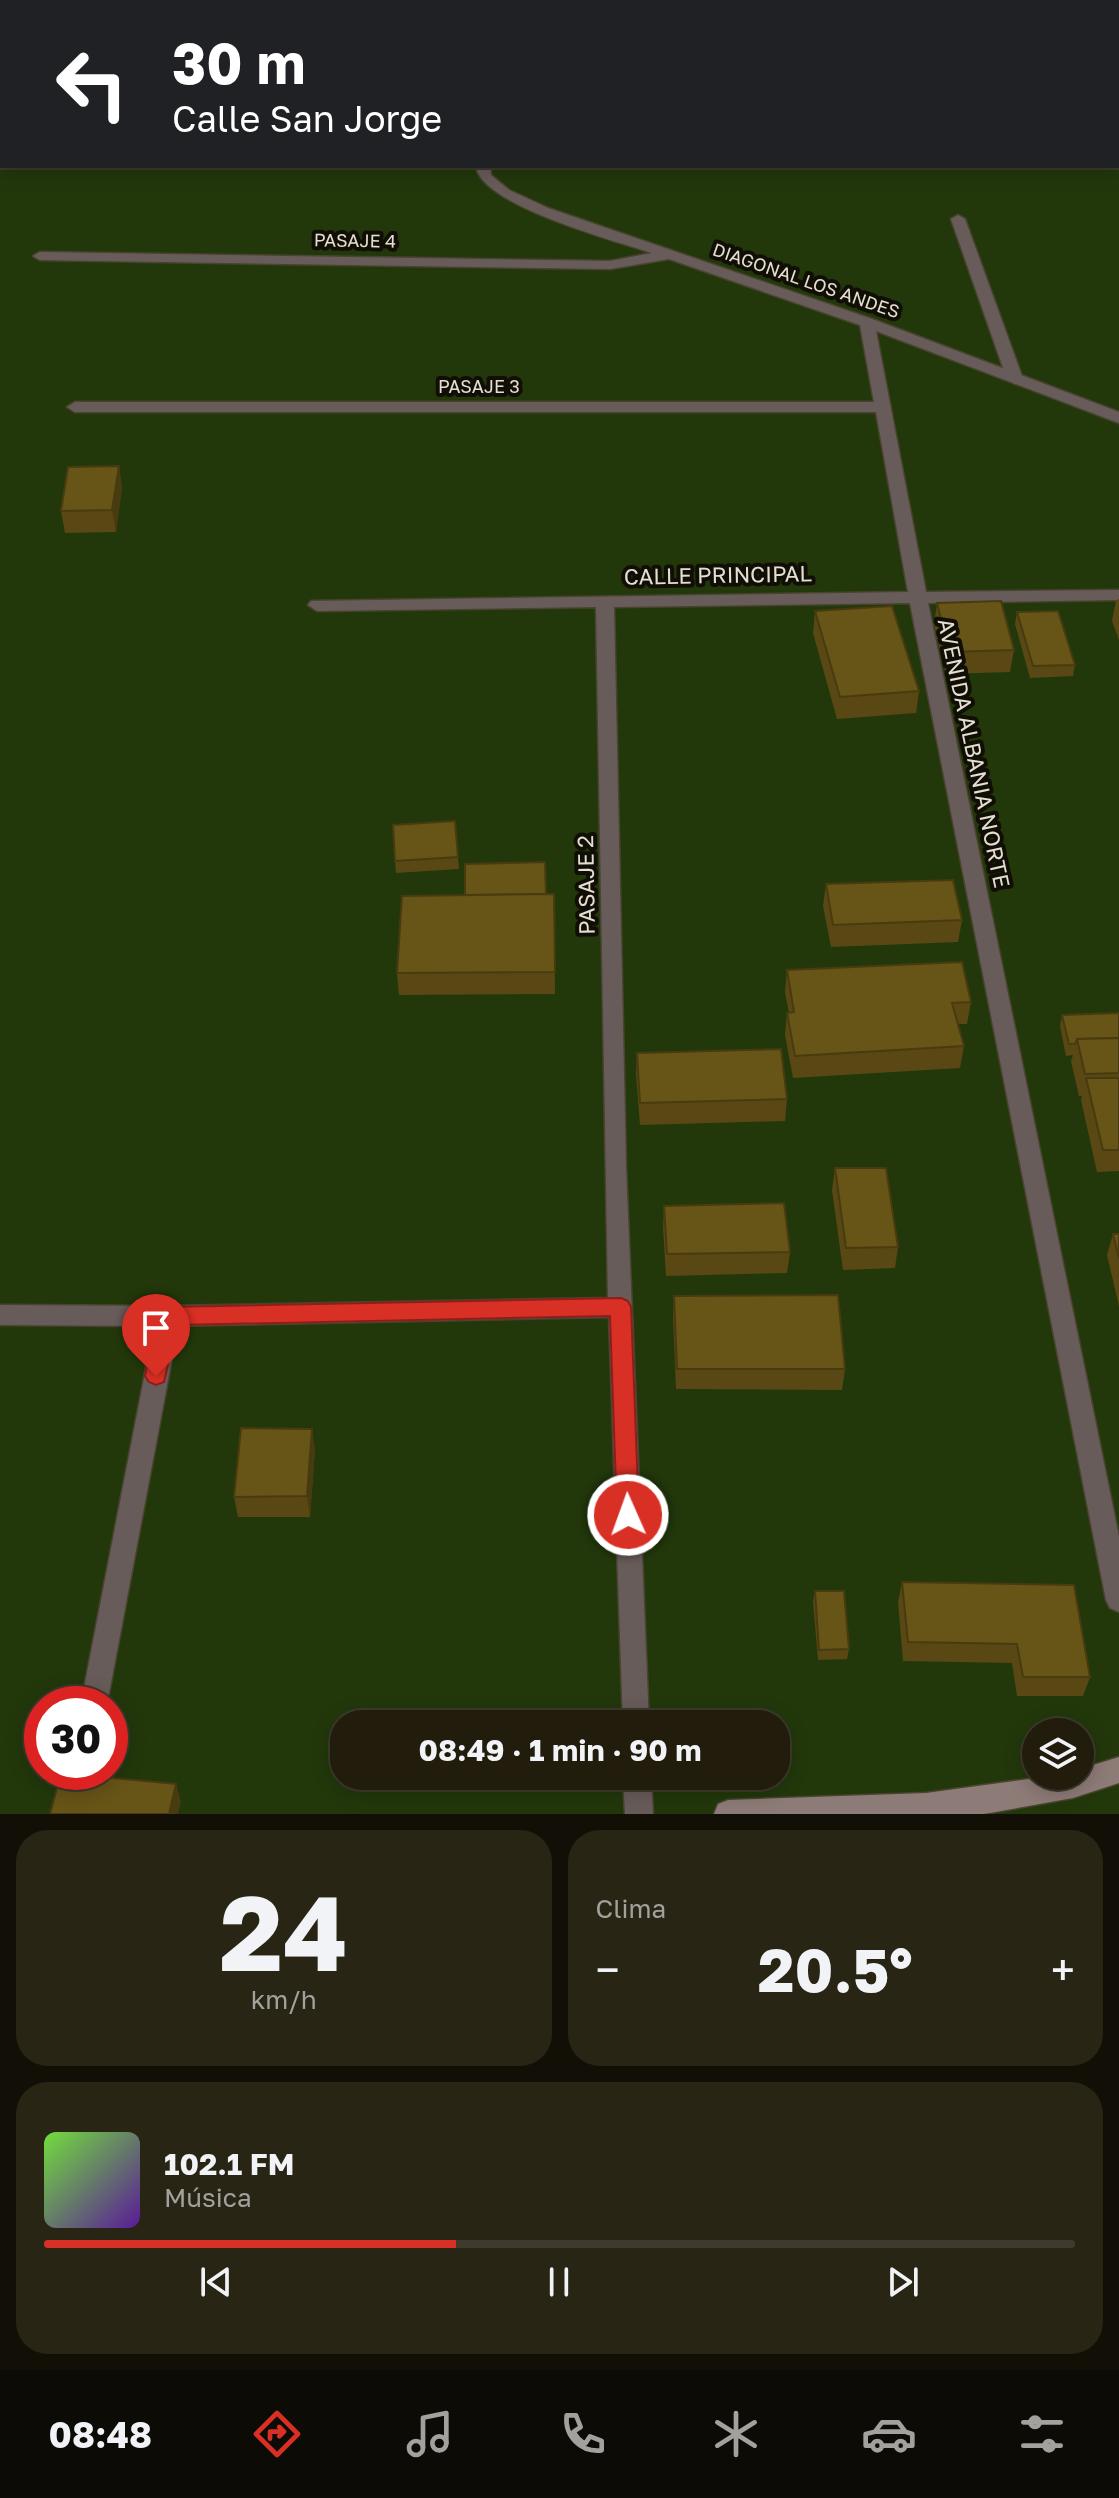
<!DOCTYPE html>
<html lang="es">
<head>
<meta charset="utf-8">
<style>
	:root { --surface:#211c0c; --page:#292515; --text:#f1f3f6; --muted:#a2a19d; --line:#3e3a2d; --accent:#d93025 }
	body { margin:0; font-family:"Golos Text",sans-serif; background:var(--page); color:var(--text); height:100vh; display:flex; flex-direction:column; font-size:30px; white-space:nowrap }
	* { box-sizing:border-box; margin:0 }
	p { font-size:26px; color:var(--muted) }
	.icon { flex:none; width:44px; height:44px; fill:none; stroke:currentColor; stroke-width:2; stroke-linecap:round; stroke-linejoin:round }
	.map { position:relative; height:1814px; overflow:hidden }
	.drawer { display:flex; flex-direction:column; gap:16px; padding:16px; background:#120f07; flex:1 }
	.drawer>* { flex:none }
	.hud { position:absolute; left:0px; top:0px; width:1120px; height:168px; box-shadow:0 4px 20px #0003,0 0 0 2px var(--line); background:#202124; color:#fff; overflow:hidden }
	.controls { position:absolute; left:1022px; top:1718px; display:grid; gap:16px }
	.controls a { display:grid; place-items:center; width:72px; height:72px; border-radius:50%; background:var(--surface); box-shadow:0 4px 20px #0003,0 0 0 2px var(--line); font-size:40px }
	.speed { position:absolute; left:24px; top:1686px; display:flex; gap:16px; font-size:40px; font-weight:700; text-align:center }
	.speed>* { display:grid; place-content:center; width:104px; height:104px; border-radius:50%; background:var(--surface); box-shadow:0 4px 20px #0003,0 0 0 2px var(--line); line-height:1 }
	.speed .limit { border:12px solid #d22; background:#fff; color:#111 }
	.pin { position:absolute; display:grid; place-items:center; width:68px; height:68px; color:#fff; margin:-82px -34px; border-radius:50% 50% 50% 0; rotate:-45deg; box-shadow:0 0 8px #0007 }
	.pin .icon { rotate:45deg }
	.me { position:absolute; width:88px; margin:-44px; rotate:358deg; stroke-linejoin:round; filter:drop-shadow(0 0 6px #0008) }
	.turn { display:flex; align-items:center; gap:28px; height:168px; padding:0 40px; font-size:36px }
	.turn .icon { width:104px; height:104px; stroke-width:2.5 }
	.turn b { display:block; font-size:56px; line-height:68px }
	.big { font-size:60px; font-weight:700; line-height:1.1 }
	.drawer .widget { flex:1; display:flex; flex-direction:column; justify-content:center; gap:12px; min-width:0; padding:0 28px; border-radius:32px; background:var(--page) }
	.drawer .dial { align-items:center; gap:0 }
	.dial b { font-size:104px; line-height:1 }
	.song { display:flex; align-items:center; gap:24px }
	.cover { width:96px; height:96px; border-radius:12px; background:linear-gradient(135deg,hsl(100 70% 55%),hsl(270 70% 35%)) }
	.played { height:8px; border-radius:4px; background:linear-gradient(90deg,var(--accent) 40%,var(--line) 40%) }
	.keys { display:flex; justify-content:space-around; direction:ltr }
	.heat { display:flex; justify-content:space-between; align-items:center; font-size:44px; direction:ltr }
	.drawer .tiles { flex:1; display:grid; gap:16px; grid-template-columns:1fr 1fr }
	.widget:last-child { grid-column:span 2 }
	.trip { position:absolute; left:330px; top:1710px; width:460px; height:80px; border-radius:32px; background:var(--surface); box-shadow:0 4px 20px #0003,0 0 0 2px var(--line); font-weight:700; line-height:80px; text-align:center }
	.menu { display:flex; height:128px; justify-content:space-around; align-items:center; background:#0d0b05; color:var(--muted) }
	.menu .icon { width:56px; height:56px }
	.menu .on { color:var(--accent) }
	.menu b { font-size:36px; color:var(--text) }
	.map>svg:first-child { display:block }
</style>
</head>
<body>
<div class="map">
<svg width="1119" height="1814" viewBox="0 0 1119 1814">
	<rect width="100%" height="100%" fill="#2c2510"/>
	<path fill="#22380b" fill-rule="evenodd" d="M 0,0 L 1119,0 L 1119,1814 L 0,1814 ZM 2,2 L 1118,2 L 1118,166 L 2,166 ZM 42,1704 L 110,1704 L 110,1772 L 42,1772 ZM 344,1724 L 776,1724 L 776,1776 L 344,1776 ZM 1036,1732 L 1080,1732 L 1080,1776 L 1036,1776 Z"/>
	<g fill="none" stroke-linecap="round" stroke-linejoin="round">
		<g stroke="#49432f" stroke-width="3">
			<g id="lane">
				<path d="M 958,215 L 965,219 L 1023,379 L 1021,382 L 1015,384 L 1007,379 L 951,219 Z"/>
				<path d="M 168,1306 L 176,1309 L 180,1316 L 107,1704 L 81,1704 L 156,1316 L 160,1309 Z"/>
			</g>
		</g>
		<g stroke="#49432f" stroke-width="3">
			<g id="street">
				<rect x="550" y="0" width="12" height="2"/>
				<rect x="0" y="95" width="2" height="8"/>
				<path d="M 476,166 L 490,166 L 491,175 L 509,190 L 548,208 L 872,319 L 1119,412 L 1119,423 L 876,331 L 926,592 L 1119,590 L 1119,600 L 928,603 L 1119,1537 L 1119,1612 L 1110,1608 L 1106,1600 L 910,603 L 614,607 L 626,1167 L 649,1724 L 623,1724 L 609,1317 L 168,1326 L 0,1325 L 0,1305 L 168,1306 L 608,1298 L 596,607 L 317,611 L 308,605 L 311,601 L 908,592 L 876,412 L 75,412 L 67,407 L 75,402 L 874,402 L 860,325 L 669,259 L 610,269 L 40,260 L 33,256 L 40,252 L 610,261 L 652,253 C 616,241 480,205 476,166 Z"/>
				<path d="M 623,1776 L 651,1776 L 653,1814 L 625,1814 Z"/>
			</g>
		</g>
		<g stroke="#49432f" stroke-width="3">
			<path id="secondary" d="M 1119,1757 L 1119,1783 L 1073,1798 L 984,1814 L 714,1814 L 718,1804 L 728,1800 L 926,1793 L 1050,1776 L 1080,1776 L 1080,1769 Z"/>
		</g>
		<use href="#lane" fill="#685c5a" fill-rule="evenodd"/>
		<use href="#street" fill="#685c5a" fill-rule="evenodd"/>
		<use href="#secondary" fill="#8d7b77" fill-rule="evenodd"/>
	</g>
	<g fill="#594814">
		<path d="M 250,0 L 295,0 L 295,2 L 251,2 Z"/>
		<path d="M 119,466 L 122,487 L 116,532 L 65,533 L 61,511 Z"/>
		<path d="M 1119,599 L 1119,640 L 1112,621 L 1116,600 Z"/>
		<path d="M 937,603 L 1014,650 L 1010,672 L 946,674 L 934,624 Z"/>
		<path d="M 815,611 L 919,691 L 916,713 L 837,719 L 813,633 Z"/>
		<path d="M 1017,612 L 1075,665 L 1073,676 L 1030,678 L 1015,624 Z"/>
		<path d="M 458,857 L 459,869 L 396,873 L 395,861 Z"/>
		<path d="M 826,884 L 962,920 L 958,942 L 831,947 L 823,906 Z"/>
		<path d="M 546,894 L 554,894 L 555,994 L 399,995 L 397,973 Z"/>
		<path d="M 787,970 L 971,1002 L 967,1024 L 958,1024 L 964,1046 L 960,1068 L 793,1078 L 785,1035 L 787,1013 L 789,1013 L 785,992 Z"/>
		<path d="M 1119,1013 L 1119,1171 L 1097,1172 L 1081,1100 L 1082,1096 L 1079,1096 L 1071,1061 L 1073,1055 L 1066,1056 L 1060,1026 L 1062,1015 Z"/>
		<path d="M 637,1053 L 787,1099 L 785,1121 L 640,1125 L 636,1074 Z"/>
		<path d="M 835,1168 L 898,1247 L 895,1268 L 843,1270 L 832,1190 Z"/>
		<path d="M 664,1206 L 790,1252 L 787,1273 L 666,1276 L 663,1227 Z"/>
		<path d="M 1113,1234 L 1119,1234 L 1119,1306 L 1107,1255 Z"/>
		<path d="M 674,1296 L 845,1369 L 842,1390 L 676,1389 L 673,1317 Z"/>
		<path d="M 315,1449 L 310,1517 L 238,1517 L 234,1497 Z"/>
		<path d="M 902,1582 L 1090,1677 L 1083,1696 L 1017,1696 L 1012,1663 L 903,1661 L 898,1602 Z"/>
		<path d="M 815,1591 L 849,1649 L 847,1659 L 818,1660 L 813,1601 Z"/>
	</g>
	<g fill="#483b10">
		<path d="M 119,466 L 122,487 L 116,532 L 112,510 Z"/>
		<path d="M 312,1429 L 315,1449 L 310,1517 L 307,1496 Z"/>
		<path d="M 176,1784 L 181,1802 L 178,1814 L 169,1814 Z"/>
	</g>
	<g fill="#675417" stroke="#483b10" stroke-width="2">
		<rect x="763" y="0" width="36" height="2"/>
		<path d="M 119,466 L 112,510 L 61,511 L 68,467 Z"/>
		<path d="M 1001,601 L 1014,650 L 949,652 L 937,603 Z"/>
		<path d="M 892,606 L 919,691 L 840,697 L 815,611 Z"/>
		<path d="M 1058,611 L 1075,665 L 1033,666 L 1017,612 Z"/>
		<path d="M 455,821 L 458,857 L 395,861 L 393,825 Z"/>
		<path d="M 545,862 L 546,894 L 465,895 L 465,864 Z"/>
		<path d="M 953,880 L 962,920 L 833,925 L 826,884 Z"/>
		<path d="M 554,894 L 555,972 L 397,973 L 402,896 Z"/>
		<path d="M 962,962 L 971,1002 L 952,1003 L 964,1046 L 795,1056 L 787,1013 L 794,1012 L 787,970 Z"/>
		<path d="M 1119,1013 L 1119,1038 L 1077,1039 L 1075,1044 L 1069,1044 L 1062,1015 Z"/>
		<path d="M 1119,1038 L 1119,1073 L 1085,1074 L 1077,1039 Z"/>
		<path d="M 781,1049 L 787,1099 L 640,1103 L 637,1053 Z"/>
		<path d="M 1086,1078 L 1119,1078 L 1119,1150 L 1103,1150 Z"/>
		<path d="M 835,1168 L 886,1168 L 898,1247 L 846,1248 Z"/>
		<path d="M 784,1203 L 790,1252 L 667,1254 L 664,1206 Z"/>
		<path d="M 1113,1234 L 1119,1234 L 1119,1258 Z"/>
		<path d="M 838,1295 L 845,1369 L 677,1369 L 674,1296 Z"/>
		<path d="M 241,1428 L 312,1429 L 307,1496 L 234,1497 Z"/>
		<path d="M 902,1582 L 1074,1585 L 1090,1677 L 1023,1677 L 1017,1644 L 908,1642 Z"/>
		<path d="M 815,1591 L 844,1591 L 849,1649 L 819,1650 Z"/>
		<path d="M 61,1773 L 176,1784 L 169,1814 L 50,1814 Z"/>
	</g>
	<path fill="#d93025" stroke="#8d1f18" stroke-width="2" d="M 621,1298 L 628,1301 L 631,1307 L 639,1515 L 636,1523 L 628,1526 L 620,1523 L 617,1515 L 610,1316 L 177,1325 L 164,1382 L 156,1385 L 149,1382 L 145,1376 L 157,1316 L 160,1310 L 168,1307 Z"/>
	<g text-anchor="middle" stroke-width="8" stroke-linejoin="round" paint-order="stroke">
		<g font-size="18" fill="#e3dfd2" stroke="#110e06">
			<text transform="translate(355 241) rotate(1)" y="6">PASAJE 4</text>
			<text transform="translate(806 281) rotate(19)" y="6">DIAGONAL LOS ANDES</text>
			<text x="479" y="393">PASAJE 3</text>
		</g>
		<g font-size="22" fill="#e3dfd2" stroke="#110e06">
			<text transform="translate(718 575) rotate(-1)" y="8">CALLE PRINCIPAL</text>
			<text transform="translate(974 753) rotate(78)" y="8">AVENIDA ALBANIA NORTE</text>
			<text transform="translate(586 885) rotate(-91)" y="8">PASAJE 2</text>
		</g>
	</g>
</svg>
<div class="controls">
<a><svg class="icon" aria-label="layers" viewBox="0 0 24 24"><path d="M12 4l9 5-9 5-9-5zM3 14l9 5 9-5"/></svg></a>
</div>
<div class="speed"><div class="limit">30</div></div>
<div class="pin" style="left:156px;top:1376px;background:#d93025"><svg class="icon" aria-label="arrive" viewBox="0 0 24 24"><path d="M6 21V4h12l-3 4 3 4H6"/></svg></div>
<svg class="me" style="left:628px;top:1515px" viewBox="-20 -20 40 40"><circle r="17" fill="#d93025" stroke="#fff" stroke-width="3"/><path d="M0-11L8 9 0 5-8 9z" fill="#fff"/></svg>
<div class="trip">08:49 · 1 min · 90 m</div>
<div class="hud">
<div class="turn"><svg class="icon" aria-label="left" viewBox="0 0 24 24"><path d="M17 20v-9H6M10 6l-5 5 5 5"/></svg><div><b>30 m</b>Calle San Jorge</div></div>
</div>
</div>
<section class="drawer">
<div class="tiles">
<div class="widget dial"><b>24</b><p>km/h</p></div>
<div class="widget"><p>Clima</p>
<div class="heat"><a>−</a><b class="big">20.5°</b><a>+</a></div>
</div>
<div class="widget">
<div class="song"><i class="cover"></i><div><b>102.1 FM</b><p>Música</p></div></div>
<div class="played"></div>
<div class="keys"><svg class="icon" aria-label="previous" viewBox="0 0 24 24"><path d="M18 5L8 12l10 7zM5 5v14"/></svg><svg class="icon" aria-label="pause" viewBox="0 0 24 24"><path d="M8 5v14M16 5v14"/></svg><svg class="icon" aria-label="next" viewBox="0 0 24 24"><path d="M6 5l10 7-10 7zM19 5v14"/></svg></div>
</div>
</div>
</section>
<nav class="menu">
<b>08:48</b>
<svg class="icon on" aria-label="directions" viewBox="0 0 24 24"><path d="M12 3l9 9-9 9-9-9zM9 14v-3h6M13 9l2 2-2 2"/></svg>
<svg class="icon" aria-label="music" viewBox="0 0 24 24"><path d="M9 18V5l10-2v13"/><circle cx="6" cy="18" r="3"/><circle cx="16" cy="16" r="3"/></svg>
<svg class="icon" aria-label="phone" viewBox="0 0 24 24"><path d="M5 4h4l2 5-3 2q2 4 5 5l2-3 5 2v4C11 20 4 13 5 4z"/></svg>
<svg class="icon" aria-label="climate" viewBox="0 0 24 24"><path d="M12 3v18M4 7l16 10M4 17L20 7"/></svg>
<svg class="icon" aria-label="car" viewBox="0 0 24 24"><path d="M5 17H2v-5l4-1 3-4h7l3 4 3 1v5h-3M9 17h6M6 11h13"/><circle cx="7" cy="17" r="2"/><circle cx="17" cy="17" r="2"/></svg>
<svg class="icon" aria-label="filters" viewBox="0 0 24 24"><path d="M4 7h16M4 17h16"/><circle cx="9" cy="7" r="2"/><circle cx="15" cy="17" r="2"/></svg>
</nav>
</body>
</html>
